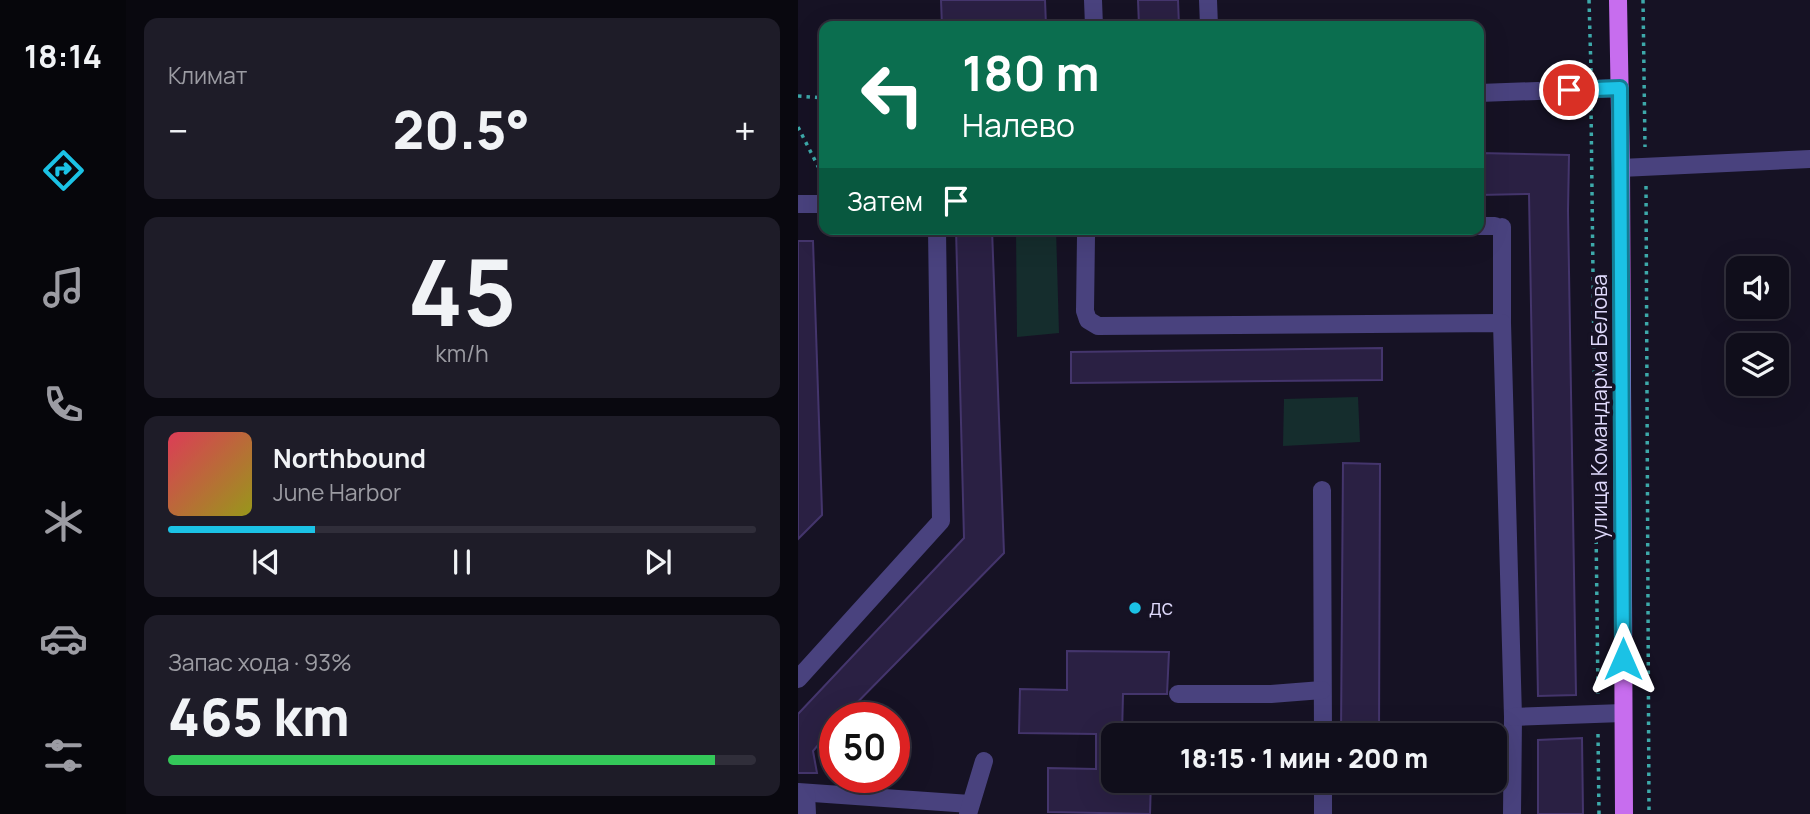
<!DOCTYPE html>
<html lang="ru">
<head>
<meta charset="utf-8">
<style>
	:root { --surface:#100e1b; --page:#1e1c28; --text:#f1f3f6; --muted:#9c9ca3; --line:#302e3a; --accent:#1bc2e5 }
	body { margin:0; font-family:Manrope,sans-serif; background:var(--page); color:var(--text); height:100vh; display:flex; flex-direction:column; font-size:26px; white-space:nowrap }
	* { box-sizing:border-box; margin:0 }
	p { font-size:23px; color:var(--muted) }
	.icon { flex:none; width:38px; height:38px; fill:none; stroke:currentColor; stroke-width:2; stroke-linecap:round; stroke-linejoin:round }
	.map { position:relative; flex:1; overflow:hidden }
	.sheet { display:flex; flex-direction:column; gap:18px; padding:18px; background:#09080f; width:672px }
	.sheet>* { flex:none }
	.hud { position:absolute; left:21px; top:21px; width:665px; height:214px; border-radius:14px; box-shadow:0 7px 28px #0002,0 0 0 2px var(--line); background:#0b6e4f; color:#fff; overflow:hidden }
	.buttons { position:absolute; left:928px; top:256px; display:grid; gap:14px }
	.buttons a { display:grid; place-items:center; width:63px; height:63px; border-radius:14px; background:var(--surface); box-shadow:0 7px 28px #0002,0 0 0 2px var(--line); font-size:35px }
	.speed { position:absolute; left:21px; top:702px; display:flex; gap:14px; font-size:35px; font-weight:700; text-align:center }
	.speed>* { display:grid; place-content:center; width:91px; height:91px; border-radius:50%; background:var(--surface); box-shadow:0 7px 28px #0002,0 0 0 2px var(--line); line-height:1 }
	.speed .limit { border:10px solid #d22; background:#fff; color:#111 }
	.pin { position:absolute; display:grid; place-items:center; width:60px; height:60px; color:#fff; margin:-30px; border:4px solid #fff; border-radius:50%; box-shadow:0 2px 7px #0007 }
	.me { position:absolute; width:77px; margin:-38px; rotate:0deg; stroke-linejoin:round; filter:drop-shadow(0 0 5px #0008) }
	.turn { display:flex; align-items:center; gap:24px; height:147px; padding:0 28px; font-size:32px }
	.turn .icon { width:91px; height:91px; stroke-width:2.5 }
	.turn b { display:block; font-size:49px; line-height:60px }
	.then { display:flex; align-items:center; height:66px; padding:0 28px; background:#0003; gap:14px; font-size:26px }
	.big { font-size:52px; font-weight:800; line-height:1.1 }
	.sheet .tile { flex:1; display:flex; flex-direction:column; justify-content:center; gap:10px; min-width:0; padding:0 24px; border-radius:14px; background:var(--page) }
	.sheet .dial { align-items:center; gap:0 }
	.dial b { font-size:91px; line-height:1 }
	.song { display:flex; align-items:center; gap:21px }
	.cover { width:84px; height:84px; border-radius:10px; background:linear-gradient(135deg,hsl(350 70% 55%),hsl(60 70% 35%)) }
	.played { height:7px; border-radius:4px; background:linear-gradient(90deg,var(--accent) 25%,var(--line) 25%) }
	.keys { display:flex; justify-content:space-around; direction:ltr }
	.heat { display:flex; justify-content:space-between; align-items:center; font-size:38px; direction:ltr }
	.charge { height:10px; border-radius:5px; background:linear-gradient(90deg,#34c759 93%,var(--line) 0) }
	.trip { position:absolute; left:303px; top:723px; width:406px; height:70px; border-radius:14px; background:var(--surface); box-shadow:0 7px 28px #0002,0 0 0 2px var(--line); font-weight:800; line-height:70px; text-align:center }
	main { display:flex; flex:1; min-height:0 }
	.tabs { display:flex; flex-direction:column; width:126px; justify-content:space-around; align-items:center; background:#06060b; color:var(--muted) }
	.tabs .icon { width:49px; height:49px }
	.tabs .active { color:var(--accent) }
	.tabs b { font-size:32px; color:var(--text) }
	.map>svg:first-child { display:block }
</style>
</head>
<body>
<main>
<nav class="tabs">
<b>18:14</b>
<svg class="icon active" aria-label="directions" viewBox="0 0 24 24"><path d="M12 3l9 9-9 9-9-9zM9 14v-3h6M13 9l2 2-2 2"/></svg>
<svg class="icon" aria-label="music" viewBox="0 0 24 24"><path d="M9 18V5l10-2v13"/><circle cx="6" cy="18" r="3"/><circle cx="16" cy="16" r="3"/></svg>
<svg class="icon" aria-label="phone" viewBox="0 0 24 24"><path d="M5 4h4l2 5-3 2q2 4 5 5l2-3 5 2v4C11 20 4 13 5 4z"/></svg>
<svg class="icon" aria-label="climate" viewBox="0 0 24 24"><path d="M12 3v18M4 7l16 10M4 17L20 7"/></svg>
<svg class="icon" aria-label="car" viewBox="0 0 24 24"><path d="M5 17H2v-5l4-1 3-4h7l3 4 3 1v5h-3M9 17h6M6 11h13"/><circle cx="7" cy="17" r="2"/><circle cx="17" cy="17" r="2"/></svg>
<svg class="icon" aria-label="filters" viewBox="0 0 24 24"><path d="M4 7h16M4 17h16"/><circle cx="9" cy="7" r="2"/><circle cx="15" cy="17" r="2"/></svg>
</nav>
<section class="sheet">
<div class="tile"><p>Климат</p>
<div class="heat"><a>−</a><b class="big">20.5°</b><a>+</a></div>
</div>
<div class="tile dial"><b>45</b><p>km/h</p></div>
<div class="tile">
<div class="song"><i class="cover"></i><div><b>Northbound</b><p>June Harbor</p></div></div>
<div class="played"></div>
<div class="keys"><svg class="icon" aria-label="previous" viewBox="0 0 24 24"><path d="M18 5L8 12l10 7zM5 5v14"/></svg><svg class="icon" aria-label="pause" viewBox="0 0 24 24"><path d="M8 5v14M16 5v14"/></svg><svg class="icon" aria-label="next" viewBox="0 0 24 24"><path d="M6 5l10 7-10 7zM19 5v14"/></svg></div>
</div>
<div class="tile"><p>Запас хода · 93%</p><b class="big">465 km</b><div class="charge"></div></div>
</section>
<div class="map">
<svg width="1012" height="814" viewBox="0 0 1012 814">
	<rect width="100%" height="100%" fill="#161224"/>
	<g fill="#152d2d">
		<path d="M 258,229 L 261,333 L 219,337 L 218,230 Z"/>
		<path d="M 560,397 L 562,442 L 485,446 L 486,399 Z"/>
	</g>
	<g fill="#2a2043" stroke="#44356c" stroke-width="2">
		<path d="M 143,0 L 247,0 L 248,26 L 144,26 Z"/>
		<path d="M 340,0 L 380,0 L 381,26 L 341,26 Z"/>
		<path d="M 681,153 L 771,155 L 770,211 L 778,695 L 740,696 L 731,194 L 681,195 Z"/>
		<path d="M 158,229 L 194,229 L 206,553 L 44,718 L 37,718 L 37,725 L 15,751 L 19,773 L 0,773 L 0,714 L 166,538 Z"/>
		<path d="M 0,241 L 15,241 L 24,512 L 24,515 L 0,539 Z"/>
		<path d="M 584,348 L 584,380 L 273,383 L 273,352 Z"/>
		<path d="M 545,463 L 582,464 L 581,735 L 543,735 Z"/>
		<path d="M 269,651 L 371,652 L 369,694 L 325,694 L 324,735 L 315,735 L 315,780 L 353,780 L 352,814 L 250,812 L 250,768 L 298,769 L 298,734 L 221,733 L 222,689 L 269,690 Z"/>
		<path d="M 784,738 L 785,814 L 740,814 L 740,740 Z"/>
	</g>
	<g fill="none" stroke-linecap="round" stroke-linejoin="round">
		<g stroke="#3da9aa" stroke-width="3.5" stroke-dasharray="3.5 5" stroke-linecap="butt">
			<path d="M 791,0 L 793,71"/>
			<path d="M 845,0 L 847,147"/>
			<path d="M 0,96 L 26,98"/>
			<path d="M 793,107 L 800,694"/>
			<path d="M 0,127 L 26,178"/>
			<path d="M 848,186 L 851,814"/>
			<path d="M 800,734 L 801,814"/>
		</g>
		<g stroke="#49427e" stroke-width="18">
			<path d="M 295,0 L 296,26"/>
			<path d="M 410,0 L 411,26"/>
			<path d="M 681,93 L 822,88"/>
			<path d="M 823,168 L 1012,159"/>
			<path d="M 0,204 L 26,204"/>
			<path d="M 681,226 L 697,226"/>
			<path d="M 704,227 L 704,323"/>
			<path d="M 290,229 L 288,236 L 287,311 L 290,320 L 300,326 L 704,323 L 715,717 L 714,814"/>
			<path d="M 524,490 L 525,735"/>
			<path d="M 0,679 L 143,521 L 139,229"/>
			<path d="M 380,694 L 473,694 L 524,690"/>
			<path d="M 715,717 L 825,713"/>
			<path d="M 525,780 L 525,814"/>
			<path d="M 0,792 L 172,804"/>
			<path d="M 8,793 L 9,814"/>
			<path d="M 170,814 L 186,761"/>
		</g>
		<path stroke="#c76dee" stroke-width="18" d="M 820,0 L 823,168 L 826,814"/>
	</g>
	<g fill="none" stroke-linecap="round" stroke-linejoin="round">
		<g stroke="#127e95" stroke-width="18">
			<path id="route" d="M 771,90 L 822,88 L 825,659"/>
		</g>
		<use href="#route" stroke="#1bc2e5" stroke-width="12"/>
	</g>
	<circle fill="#1bc2e5" stroke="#161224" stroke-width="2.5" cx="337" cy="608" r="7"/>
	<g text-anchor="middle" stroke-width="7" stroke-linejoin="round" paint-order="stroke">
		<g font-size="21" fill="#dfd9fb" stroke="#161224">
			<text transform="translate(802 407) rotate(-90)" y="7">улица Командарма Белова</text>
		</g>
		<g font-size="21" fill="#dfd9fb" stroke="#161224" text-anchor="start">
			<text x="351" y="615">дс</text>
		</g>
	</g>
</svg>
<div class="buttons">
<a><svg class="icon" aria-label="sound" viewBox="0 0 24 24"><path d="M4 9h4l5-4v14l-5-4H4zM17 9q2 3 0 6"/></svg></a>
<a><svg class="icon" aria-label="layers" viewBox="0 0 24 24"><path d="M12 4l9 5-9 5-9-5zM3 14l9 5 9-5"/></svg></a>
</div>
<div class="speed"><div class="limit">50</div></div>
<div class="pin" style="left:771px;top:90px;background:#d93025"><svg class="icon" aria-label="arrive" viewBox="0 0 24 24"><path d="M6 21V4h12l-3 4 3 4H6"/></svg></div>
<svg class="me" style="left:825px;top:659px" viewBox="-20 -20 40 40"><path d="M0-17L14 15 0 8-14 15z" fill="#1bc2e5" stroke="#fff" stroke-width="4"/></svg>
<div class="trip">18:15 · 1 мин · 200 m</div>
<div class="hud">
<div class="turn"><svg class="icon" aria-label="left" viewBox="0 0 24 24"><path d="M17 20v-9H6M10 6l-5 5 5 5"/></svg><div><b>180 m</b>Налево</div></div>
<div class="then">Затем<svg class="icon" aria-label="arrive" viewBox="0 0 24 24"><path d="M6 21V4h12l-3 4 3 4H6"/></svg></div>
</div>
</div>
</main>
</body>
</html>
